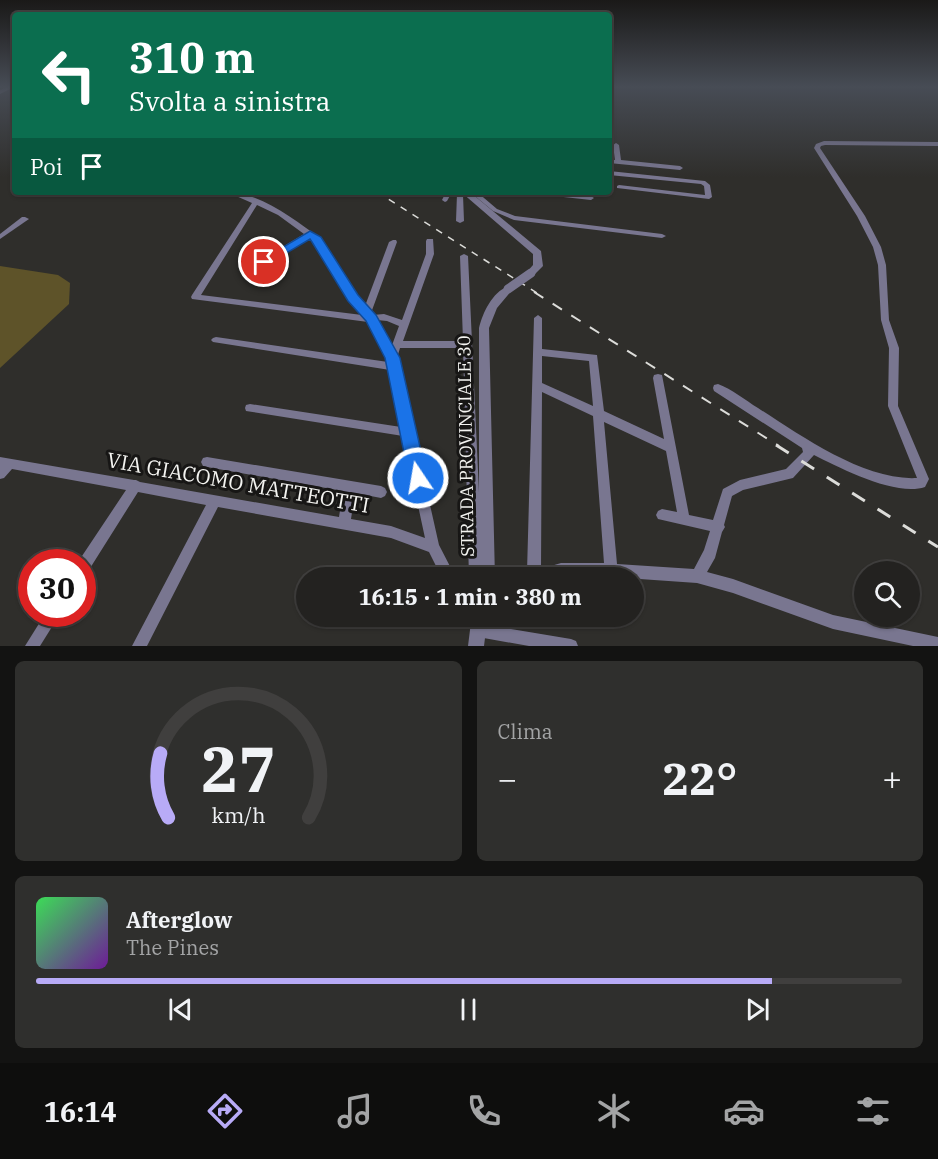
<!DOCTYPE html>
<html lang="it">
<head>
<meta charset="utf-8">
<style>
	:root { --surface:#232220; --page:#2f2f2d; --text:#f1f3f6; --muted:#a3a4a5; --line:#403f3e; --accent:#b8abf7 }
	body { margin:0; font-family:"IBM Plex Serif",serif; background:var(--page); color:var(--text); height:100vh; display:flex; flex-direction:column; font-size:22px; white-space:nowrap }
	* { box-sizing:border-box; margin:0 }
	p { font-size:20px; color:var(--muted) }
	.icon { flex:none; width:33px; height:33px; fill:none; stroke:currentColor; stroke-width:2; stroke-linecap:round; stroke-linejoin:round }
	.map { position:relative; height:646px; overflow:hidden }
	.sheet { display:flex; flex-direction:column; gap:15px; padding:15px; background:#131312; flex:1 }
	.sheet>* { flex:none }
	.guide { position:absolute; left:12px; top:12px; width:600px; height:183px; border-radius:6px; box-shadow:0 2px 4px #0004,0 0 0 2px var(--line); background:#0b6e4f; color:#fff; overflow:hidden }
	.fabs { position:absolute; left:854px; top:561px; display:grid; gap:12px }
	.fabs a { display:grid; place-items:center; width:66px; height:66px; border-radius:50%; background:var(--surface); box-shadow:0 2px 4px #0004,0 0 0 2px var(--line); font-size:30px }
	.speed { position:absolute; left:18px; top:549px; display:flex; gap:12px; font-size:30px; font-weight:700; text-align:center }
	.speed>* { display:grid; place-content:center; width:78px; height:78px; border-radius:50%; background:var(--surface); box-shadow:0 2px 4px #0004,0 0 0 2px var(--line); line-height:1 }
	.speed .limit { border:9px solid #d22; background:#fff; color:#111 }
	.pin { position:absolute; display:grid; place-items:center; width:51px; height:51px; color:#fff; margin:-26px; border:3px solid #fff; border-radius:50%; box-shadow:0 2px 6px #0007 }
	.me { position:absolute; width:66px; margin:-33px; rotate:348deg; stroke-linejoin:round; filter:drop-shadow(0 0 4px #0008) }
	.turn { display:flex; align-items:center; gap:21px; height:126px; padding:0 18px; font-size:27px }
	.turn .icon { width:78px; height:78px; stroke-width:2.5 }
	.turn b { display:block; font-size:42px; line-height:51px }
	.then { display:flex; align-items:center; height:57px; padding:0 18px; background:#0003; gap:12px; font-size:22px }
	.big { font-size:45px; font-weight:700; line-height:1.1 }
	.sheet .widget { flex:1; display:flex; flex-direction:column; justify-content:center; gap:9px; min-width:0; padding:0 21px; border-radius:9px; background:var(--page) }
	.sheet .dial { align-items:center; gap:0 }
	.dial svg { height:156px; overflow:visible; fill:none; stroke:var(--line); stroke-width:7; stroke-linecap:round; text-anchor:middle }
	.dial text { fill:var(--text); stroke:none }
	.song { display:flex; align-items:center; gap:18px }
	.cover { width:72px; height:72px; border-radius:9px; background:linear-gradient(135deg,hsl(130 70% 55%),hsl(280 70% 35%)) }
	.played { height:6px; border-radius:3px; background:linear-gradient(90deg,var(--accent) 85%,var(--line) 85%) }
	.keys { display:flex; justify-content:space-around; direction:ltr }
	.heat { display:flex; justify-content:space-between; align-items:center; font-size:33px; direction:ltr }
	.sheet .tiles { flex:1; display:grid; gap:15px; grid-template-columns:1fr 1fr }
	.widget:last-child { grid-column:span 2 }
	.trip { position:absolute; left:296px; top:567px; width:348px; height:60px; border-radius:30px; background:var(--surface); box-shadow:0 2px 4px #0004,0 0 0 2px var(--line); font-weight:700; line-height:60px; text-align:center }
	.menu { display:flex; height:96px; justify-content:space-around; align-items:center; background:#0e0e0d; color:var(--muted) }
	.menu .icon { width:42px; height:42px }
	.menu .active { color:var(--accent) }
	.menu b { font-size:27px; color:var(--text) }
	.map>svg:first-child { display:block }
</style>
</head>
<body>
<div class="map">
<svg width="938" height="646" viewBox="0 0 938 646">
	<rect width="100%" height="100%" fill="#2f2e2b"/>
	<path fill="#5e5329" d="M 0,266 L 58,275 L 70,283 L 69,304 L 0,368 Z"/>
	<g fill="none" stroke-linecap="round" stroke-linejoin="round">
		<g fill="#797690" fill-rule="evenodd">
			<path d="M 824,141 L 938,142 L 938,146 L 825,145 L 821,146 L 820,148 L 865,216 L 881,247 L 886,265 L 889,320 L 899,348 L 898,406 L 929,479 L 925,487 C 896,497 840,468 814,455 L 793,478 L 743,490 L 732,496 L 724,525 L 725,527 L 722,532 L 715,558 L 707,572 L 733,579 L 833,615 L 938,637 L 938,646 L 913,646 L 833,629 L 733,593 L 697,583 L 611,577 L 524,578 L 525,573 L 527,572 L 534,318 L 538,315 L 542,318 L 542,349 L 597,355 L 604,411 L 664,439 L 653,378 L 654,375 L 658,374 L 662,375 L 689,515 L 713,520 L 723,489 L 740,480 L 786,469 L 803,452 L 802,448 L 714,391 L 713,388 L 714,385 L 718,384 C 732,389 745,400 758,408 C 800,435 864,481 917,478 L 888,406 L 889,348 L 881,320 L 878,265 L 873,247 L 857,216 L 814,148 L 816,144 ZM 542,356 L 589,361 L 593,406 L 542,383 ZM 542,392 L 593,416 L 604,563 L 561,563 L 541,569 ZM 604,422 L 666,451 L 677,512 L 662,509 L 658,511 L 656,515 L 658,519 L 710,531 L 704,550 L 694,569 L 617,564 Z"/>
			<path d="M 616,143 L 619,145 L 621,160 L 680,166 L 683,168 L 680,170 L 609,163 L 609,159 L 615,160 L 613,145 Z"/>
			<path d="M 609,171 L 705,181 L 710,185 L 712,197 L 709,199 L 617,188 L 617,186 L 619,185 L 705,195 L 704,186 L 701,184 L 609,175 Z"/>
			<path d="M 227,192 C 259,192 295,220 320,238 L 356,296 L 365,306 L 389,242 L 393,240 L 396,240 L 397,242 L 371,313 L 373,315 L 384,314 L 402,320 L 426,254 L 426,241 L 427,239 L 433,239 L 434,254 L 403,341 L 463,341 L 460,256 L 464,254 L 468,256 L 483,578 L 469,578 L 463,348 L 400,348 L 397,358 L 439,545 L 456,578 L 442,578 L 429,552 L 391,538 L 218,507 L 147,646 L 132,646 L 206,505 L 138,492 L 87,573 L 82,574 L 82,562 L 78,562 L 126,490 L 12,469 L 4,478 L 0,479 L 0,457 L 134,480 L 136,480 L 140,482 L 339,517 L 343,491 L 207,467 L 203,466 L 201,462 L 203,458 L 207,457 L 381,486 L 385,488 L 387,492 L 385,496 L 381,498 L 355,493 L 351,519 L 391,526 L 425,538 L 403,436 L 246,411 L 245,408 L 246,405 L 250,404 L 401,427 L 390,370 L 213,342 L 211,340 L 213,338 L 216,337 L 388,362 L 368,322 L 192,299 L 191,297 L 192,295 L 252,203 ZM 257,205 L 278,215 L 304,234 L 261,260 L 260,262 L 261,264 L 277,272 L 283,272 L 284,270 L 283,268 L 270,262 L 309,238 L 314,241 L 350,300 L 362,315 L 201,295 ZM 377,320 L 387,321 L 399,326 L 391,348 Z"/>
			<path d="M 446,192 L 452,192 L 447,201 L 445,202 L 442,200 Z"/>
			<path d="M 459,192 L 468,192 L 463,195 L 464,221 L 460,223 L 456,221 L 457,194 Z"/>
			<path d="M 470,192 L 477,192 L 497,209 L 515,216 L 662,234 L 666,236 L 662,238 L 514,220 L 493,211 Z"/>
			<path d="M 533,192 L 555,192 L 591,196 L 594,198 L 591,200 L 536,194 Z"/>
			<path d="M 22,217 L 25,217 L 29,219 L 0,239 L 0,234 Z"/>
			<path d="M 45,614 L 60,614 L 40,646 L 25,646 Z"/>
			<path d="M 463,616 L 478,616 L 482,624 L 571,639 L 576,641 L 578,646 L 529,646 L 478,637 L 473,635 Z"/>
		</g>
		<g fill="#797690" fill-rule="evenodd">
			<path d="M 7,87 L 14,87 L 0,94 L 0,90 Z"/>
			<path d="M 461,192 L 470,192 L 541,251 L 543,266 L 534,275 L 531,276 L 526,273 L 533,265 L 533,254 Z"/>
			<path d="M 508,286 L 513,289 L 497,308 L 489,328 L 495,578 L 479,578 L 479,328 C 483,312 492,293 508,286 Z"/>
			<path d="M 475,616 L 491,616 L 486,630 L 484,646 L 468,646 L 470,630 Z"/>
		</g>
		<path stroke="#dcdcd9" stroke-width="1.5" stroke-dasharray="7 7" stroke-linecap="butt" d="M 377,192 L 537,293"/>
		<path stroke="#dcdcd9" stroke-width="2" stroke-dasharray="11 11" stroke-linecap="butt" d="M 534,292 L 779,446"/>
		<path stroke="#dcdcd9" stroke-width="3" stroke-dasharray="15 15" stroke-linecap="butt" d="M 776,445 L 938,547"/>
		<path stroke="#797690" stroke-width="9" d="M 508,289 L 531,273"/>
	</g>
	<linearGradient id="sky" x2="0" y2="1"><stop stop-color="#1a1918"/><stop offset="0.49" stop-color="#474c55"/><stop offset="1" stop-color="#474c55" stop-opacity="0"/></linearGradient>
	<rect width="938" height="177" fill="url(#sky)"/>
	<path fill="#1a73e8" stroke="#114b97" stroke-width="1.5" d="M 310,231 L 321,237 L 358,295 L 376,315 L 400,358 L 427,478 L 424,484 L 418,486 L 411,484 L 409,478 L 385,358 L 366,321 L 348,301 L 312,242 L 310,239 L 268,264 L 264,266 L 258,262 Z"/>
	<g text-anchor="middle" stroke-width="6" stroke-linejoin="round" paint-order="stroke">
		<g font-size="18" fill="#f3f3f0" stroke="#171615">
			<text transform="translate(466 446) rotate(-91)" y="6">STRADA PROVINCIALE 30</text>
		</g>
		<g font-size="21" fill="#f3f3f0" stroke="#171615">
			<text transform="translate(238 483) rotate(10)" y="7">VIA GIACOMO MATTEOTTI</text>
		</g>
	</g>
</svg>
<div class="fabs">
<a><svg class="icon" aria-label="search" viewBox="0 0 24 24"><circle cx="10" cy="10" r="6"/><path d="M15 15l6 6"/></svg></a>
</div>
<div class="speed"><div class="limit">30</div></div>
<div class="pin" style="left:264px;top:262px;background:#d93025"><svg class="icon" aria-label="arrive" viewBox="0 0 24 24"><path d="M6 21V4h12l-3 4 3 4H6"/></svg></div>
<svg class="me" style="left:418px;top:478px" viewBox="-20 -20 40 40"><circle r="17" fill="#1a73e8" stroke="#fff" stroke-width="3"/><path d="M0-11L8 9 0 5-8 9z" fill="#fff"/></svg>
<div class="trip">16:15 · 1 min · 380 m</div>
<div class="guide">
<div class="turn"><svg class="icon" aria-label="left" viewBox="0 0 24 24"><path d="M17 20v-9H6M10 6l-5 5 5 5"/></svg><div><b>310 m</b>Svolta a sinistra</div></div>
<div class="then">Poi<svg class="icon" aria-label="arrive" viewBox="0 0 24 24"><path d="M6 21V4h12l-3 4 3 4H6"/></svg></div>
</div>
</div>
<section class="sheet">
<div class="tiles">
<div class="widget dial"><svg viewBox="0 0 100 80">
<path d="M14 69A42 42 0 1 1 86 69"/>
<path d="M14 69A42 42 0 0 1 10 36" stroke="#b8abf7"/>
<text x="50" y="56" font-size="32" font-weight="700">27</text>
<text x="50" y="72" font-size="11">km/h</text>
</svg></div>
<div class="widget"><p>Clima</p>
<div class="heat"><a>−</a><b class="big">22°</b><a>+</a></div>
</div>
<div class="widget">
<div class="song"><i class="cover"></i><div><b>Afterglow</b><p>The Pines</p></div></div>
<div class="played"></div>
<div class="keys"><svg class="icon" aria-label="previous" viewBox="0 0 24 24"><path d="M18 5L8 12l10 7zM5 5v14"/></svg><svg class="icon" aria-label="pause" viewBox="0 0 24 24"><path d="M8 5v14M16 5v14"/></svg><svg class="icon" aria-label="next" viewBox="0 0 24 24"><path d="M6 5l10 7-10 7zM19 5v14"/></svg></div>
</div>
</div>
</section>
<nav class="menu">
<b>16:14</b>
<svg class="icon active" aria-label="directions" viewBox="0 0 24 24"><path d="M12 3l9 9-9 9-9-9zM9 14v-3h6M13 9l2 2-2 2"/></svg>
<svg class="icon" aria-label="music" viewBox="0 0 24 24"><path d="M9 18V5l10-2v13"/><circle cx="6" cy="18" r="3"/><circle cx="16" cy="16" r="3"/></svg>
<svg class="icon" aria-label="phone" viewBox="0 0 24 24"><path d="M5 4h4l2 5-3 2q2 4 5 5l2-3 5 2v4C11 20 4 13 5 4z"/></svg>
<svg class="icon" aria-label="climate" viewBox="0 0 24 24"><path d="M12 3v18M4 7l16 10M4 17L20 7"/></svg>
<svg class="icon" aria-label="car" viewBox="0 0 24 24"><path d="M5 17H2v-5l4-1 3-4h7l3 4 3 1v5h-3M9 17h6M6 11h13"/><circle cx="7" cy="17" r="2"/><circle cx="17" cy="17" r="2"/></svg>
<svg class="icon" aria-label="filters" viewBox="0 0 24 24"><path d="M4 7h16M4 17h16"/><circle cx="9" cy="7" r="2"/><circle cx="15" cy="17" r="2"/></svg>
</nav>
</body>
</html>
